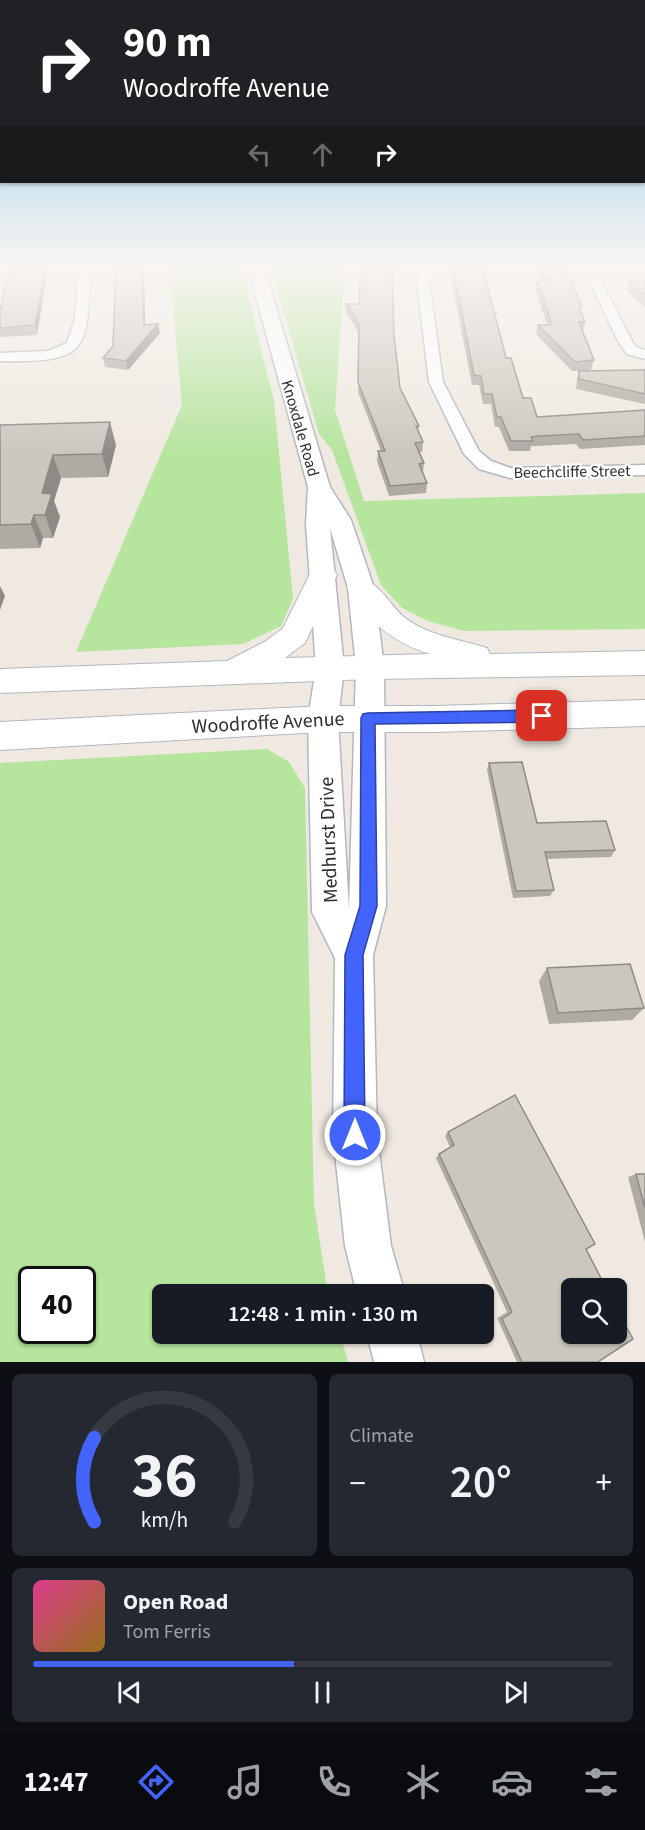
<!DOCTYPE html>
<html lang="en">
<head>
<meta charset="utf-8">
<style>
	:root { --surface:#171b24; --page:#242831; --text:#f1f3f6; --muted:#9ea1a6; --line:#363941; --accent:#4264fb }
	body { margin:0; font-family:"Source Sans 3",sans-serif; background:var(--page); color:var(--text); height:100vh; display:flex; flex-direction:column; font-size:22px; white-space:nowrap }
	* { box-sizing:border-box; margin:0 }
	p { font-size:20px; color:var(--muted) }
	.icon { flex:none; width:33px; height:33px; fill:none; stroke:currentColor; stroke-width:2; stroke-linecap:round; stroke-linejoin:round }
	.map { position:relative; height:1362px; overflow:hidden }
	.sheet { display:flex; flex-direction:column; gap:12px; padding:12px; background:#0d0f14; flex:1 }
	.sheet>* { flex:none }
	.banner { position:absolute; left:0px; top:0px; width:645px; height:183px; box-shadow:0 2px 4px #0004; background:#202124; color:#fff; overflow:hidden }
	.controls { position:absolute; left:561px; top:1278px; display:grid; gap:12px }
	.controls a { display:grid; place-items:center; width:66px; height:66px; border-radius:9px; background:var(--surface); box-shadow:0 2px 4px #0004; font-size:30px }
	.speed { position:absolute; left:18px; top:1266px; display:flex; gap:12px; font-size:30px; font-weight:700; text-align:center }
	.speed>* { display:grid; place-content:center; width:78px; height:78px; border-radius:50%; background:var(--surface); box-shadow:0 2px 4px #0004; line-height:1 }
	.speed .limit { border:3px solid #111; border-radius:9px; background:#fff; color:#111 }
	.pin { position:absolute; display:grid; place-items:center; width:51px; height:51px; color:#fff; margin:-26px; border-radius:12px; box-shadow:0 3px 9px #0006 }
	.me { position:absolute; width:66px; margin:-33px; rotate:0deg; stroke-linejoin:round; filter:drop-shadow(0 0 4px #0008) }
	.turn { display:flex; align-items:center; gap:21px; height:126px; padding:0 24px; font-size:27px }
	.turn .icon { width:78px; height:78px; stroke-width:2.5 }
	.turn b { display:block; font-size:42px; line-height:51px }
	.lanes { display:flex; align-items:center; height:57px; padding:0 24px; background:#0003; justify-content:center; gap:30px; direction:ltr }
	.lanes .off { opacity:.35 }
	.big { font-size:45px; font-weight:600; line-height:1.1 }
	.sheet .card { flex:1; display:flex; flex-direction:column; justify-content:center; gap:9px; min-width:0; padding:0 21px; border-radius:9px; background:var(--page) }
	.sheet .dial { align-items:center; gap:0 }
	.dial svg { height:156px; overflow:visible; fill:none; stroke:var(--line); stroke-width:7; stroke-linecap:round; text-anchor:middle }
	.dial text { fill:var(--text); stroke:none }
	.song { display:flex; align-items:center; gap:18px }
	.cover { width:72px; height:72px; border-radius:9px; background:linear-gradient(135deg,hsl(330 70% 55%),hsl(40 70% 35%)) }
	.played { height:6px; border-radius:3px; background:linear-gradient(90deg,var(--accent) 45%,var(--line) 45%) }
	.keys { display:flex; justify-content:space-around; direction:ltr }
	.heat { display:flex; justify-content:space-between; align-items:center; font-size:33px; direction:ltr }
	.sheet .tiles { flex:1; display:grid; gap:12px; grid-template-columns:1fr 1fr }
	.card:last-child { grid-column:span 2 }
	.trip { position:absolute; left:152px; top:1284px; width:342px; height:60px; border-radius:9px; background:var(--surface); box-shadow:0 2px 4px #0004; font-weight:600; line-height:60px; text-align:center }
	.menu { display:flex; height:96px; justify-content:space-around; align-items:center; background:#090b0e; color:var(--muted) }
	.menu .icon { width:42px; height:42px }
	.menu .on { color:var(--accent) }
	.menu b { font-size:27px; color:var(--text) }
	.map>svg:first-child { display:block }
</style>
</head>
<body>
<div class="map">
<svg width="645" height="1362" viewBox="0 0 645 1362">
	<rect width="100%" height="100%" fill="#efe9e1"/>
	<g fill="#b6e59e" fill-rule="evenodd">
		<path d="M 169,264 L 240,264 L 274,401 L 293,599 L 281,626 L 243,644 L 76,652 L 182,405 Z"/>
		<path d="M 270,264 L 345,264 L 335,410 L 364,501 L 645,493 L 645,629 L 464,631 L 428,621 L 402,608 L 381,585 L 332,450 L 319,434 Z"/>
		<path d="M 267,749 L 289,762 L 305,788 L 314,1204 L 328,1294 L 162,1294 L 162,1334 L 340,1334 L 348,1362 L 0,1362 L 0,763 ZM 32,1280 L 82,1280 L 82,1330 L 32,1330 Z"/>
	</g>
	<g fill="none" stroke-linecap="round" stroke-linejoin="round">
		<g stroke="#b4b7c1" stroke-width="3">
			<g id="minor">
				<path d="M 79,264 L 91,264 C 86,348 94,363 0,361 L 0,353 L 48,351 L 67,343 L 75,319 Z"/>
				<path d="M 428,264 L 457,264 L 434,271 L 429,280 L 443,382 L 479,451 L 491,461 L 511,468 L 645,465 L 645,475 L 510,478 L 479,469 L 464,454 L 429,382 L 417,280 L 423,269 Z"/>
				<path d="M 467,264 L 599,264 L 618,266 L 620,269 L 614,273 L 596,271 L 632,341 L 637,348 L 645,350 L 645,359 L 627,354 L 618,341 L 584,270 L 473,268 Z"/>
			</g>
		</g>
		<g stroke="#b4b7c1" stroke-width="3">
			<g id="tertiary">
				<path d="M 247,264 L 263,264 L 330,487 L 351,520 L 374,588 L 384,667 L 386,906 L 373,955 L 377,1135 L 391,1246 L 405,1294 L 357,1294 L 345,1246 L 333,1135 L 335,958 L 312,912 L 308,719 L 316,668 L 306,524 L 308,487 ZM 330,528 L 348,588 L 356,667 L 349,910 L 338,719 L 344,668 Z"/>
				<path d="M 367,1334 L 417,1334 L 424,1362 L 374,1362 Z"/>
			</g>
		</g>
		<g stroke="#b4b7c1" stroke-width="2">
			<g id="secondary">
				<path d="M 323,566 L 333,568 L 337,575 L 305,643 L 285,658 L 430,654 C 393,643 367,621 347,588 L 351,581 C 377,574 387,603 404,617 C 428,636 459,639 487,648 L 490,654 L 645,651 L 645,675 L 370,679 L 0,693 L 0,669 L 227,661 L 266,641 L 283,628 L 313,568 Z"/>
				<path d="M 645,700 L 645,726 L 434,732 L 323,732 L 0,750 L 0,722 L 323,706 L 434,706 Z"/>
			</g>
		</g>
		<use href="#minor" fill="#fff" fill-rule="evenodd"/>
		<use href="#tertiary" fill="#fff" fill-rule="evenodd"/>
		<use href="#secondary" fill="#fff" fill-rule="evenodd"/>
	</g>
	<g fill="#afaba4">
		<path d="M 18,264 L 37,335 L 0,337 L 0,311 Z"/>
		<path d="M 116,264 L 144,264 L 145,325 L 160,333 L 128,370 L 105,367 L 103,358 L 113,346 Z"/>
		<path d="M 537,264 L 539,264 L 582,306 L 580,311 L 585,322 L 583,332 L 594,360 L 591,370 L 581,371 L 645,370 L 645,404 L 576,389 L 577,380 L 579,371 L 572,371 L 536,334 L 538,325 L 547,325 L 535,289 L 537,280 L 543,280 L 536,271 Z"/>
		<path d="M 453,268 L 506,358 L 523,398 L 537,417 L 645,410 L 645,445 L 580,449 L 576,444 L 536,446 L 531,446 L 530,451 L 509,451 L 499,427 L 495,427 L 491,404 L 483,404 L 479,385 L 472,385 L 451,277 Z"/>
		<path d="M 645,280 L 645,307 L 627,291 L 630,282 Z"/>
		<path d="M 346,304 L 394,335 L 400,388 L 419,426 L 418,430 L 423,442 L 422,452 L 419,452 L 424,463 L 423,472 L 427,483 L 426,493 L 389,496 L 377,461 L 378,451 L 381,451 L 358,392 L 359,333 L 346,313 Z"/>
		<path d="M 0,425 L 116,445 L 108,477 L 61,478 L 54,501 L 60,517 L 53,538 L 43,538 L 40,548 L 0,549 Z"/>
		<path d="M 489,763 L 537,823 L 615,850 L 611,857 L 546,859 L 554,890 L 550,896 L 513,898 L 487,770 Z"/>
		<path d="M 547,968 L 644,1008 L 632,1020 L 549,1024 L 539,981 Z"/>
		<path d="M 448,1132 L 586,1249 L 598,1362 L 517,1362 L 497,1318 L 507,1312 L 436,1158 L 439,1154 L 450,1147 L 445,1136 Z"/>
		<path d="M 636,1174 L 645,1174 L 645,1242 L 628,1177 Z"/>
	</g>
	<g fill="#8e8b86">
		<path d="M 46,264 L 49,264 L 37,335 L 35,325 Z"/>
		<path d="M 142,264 L 144,264 L 145,334 L 144,325 Z"/>
		<path d="M 158,324 L 160,333 L 128,370 L 126,361 Z"/>
		<path d="M 110,422 L 116,445 L 108,477 L 102,454 Z"/>
		<path d="M 53,455 L 61,478 L 54,501 L 60,517 L 53,538 L 45,515 L 42,493 Z"/>
		<path d="M 34,515 L 43,538 L 40,548 L 31,524 Z"/>
		<path d="M 0,586 L 5,596 L 0,610 Z"/>
	</g>
	<g fill="#cbc7bf" stroke="#8e8b86" stroke-width="1.5">
		<path d="M 18,264 L 46,264 L 35,325 L 0,328 L 0,311 L 10,268 L 17,267 Z"/>
		<path d="M 116,264 L 142,264 L 144,325 L 158,324 L 126,361 L 103,358 L 113,346 Z"/>
		<path d="M 361,264 L 392,264 L 394,335 L 400,388 L 419,426 L 416,426 L 423,442 L 415,443 L 424,463 L 419,464 L 427,483 L 390,486 L 378,451 L 385,451 L 358,382 L 359,324 L 346,304 L 359,304 Z"/>
		<path d="M 539,264 L 563,264 L 582,306 L 579,308 L 585,322 L 579,322 L 594,360 L 575,362 L 538,325 L 552,325 L 537,280 L 553,281 Z"/>
		<path d="M 453,268 L 483,269 L 506,358 L 511,358 L 523,398 L 531,398 L 537,417 L 645,410 L 645,436 L 583,440 L 579,434 L 538,436 L 531,437 L 533,441 L 511,441 L 501,417 L 497,417 L 492,394 L 484,394 L 481,376 L 474,375 Z"/>
		<path d="M 645,280 L 645,295 L 630,282 Z"/>
		<path d="M 645,370 L 645,394 L 579,379 L 579,371 Z"/>
		<path d="M 110,422 L 102,454 L 53,455 L 42,493 L 52,494 L 45,515 L 34,515 L 31,524 L 0,525 L 0,425 Z"/>
		<path d="M 522,762 L 537,823 L 606,821 L 615,850 L 545,852 L 554,890 L 516,891 L 489,763 Z"/>
		<path d="M 630,964 L 644,1008 L 558,1013 L 547,968 Z"/>
		<path d="M 515,1095 L 595,1244 L 586,1249 L 606,1288 L 572,1288 L 572,1334 L 616,1334 L 616,1308 L 633,1339 L 598,1362 L 522,1362 L 502,1319 L 512,1312 L 439,1154 L 454,1145 L 448,1132 Z"/>
		<path d="M 636,1174 L 645,1174 L 645,1208 Z"/>
	</g>
	<linearGradient id="sky" x2="0" y2="1"><stop stop-color="#7abfeb"/><stop offset="0.58" stop-color="#f8f5f2"/><stop offset="1" stop-color="#f8f5f2" stop-opacity="0"/></linearGradient>
	<rect width="645" height="455" fill="url(#sky)"/>
	<path fill="#4264fb" stroke="#2b41a3" stroke-width="1.5" d="M 542,710 L 547,712 L 549,716 L 547,720 L 542,722 L 375,724 L 377,906 L 363,955 L 365,1135 L 362,1143 L 355,1146 L 347,1143 L 344,1135 L 345,955 L 360,906 L 361,718 L 363,714 L 368,713 Z"/>
	<g text-anchor="middle" stroke-width="4.5" stroke-linejoin="round" paint-order="stroke">
		<g font-size="16" fill="#2e2e2e" stroke="#fff">
			<text transform="translate(301 428) rotate(74)" y="6">Knoxdale Road</text>
			<text transform="translate(572 471) rotate(-1)" y="6">Beechcliffe Street</text>
		</g>
		<g font-size="20" fill="#2e2e2e" stroke="#fff">
			<text transform="translate(268 722) rotate(-3)" y="7">Woodroffe Avenue</text>
			<text transform="translate(328 840) rotate(-92)" y="7">Medhurst Drive</text>
		</g>
	</g>
</svg>
<div class="controls">
<a><svg class="icon" aria-label="search" viewBox="0 0 24 24"><circle cx="10" cy="10" r="6"/><path d="M15 15l6 6"/></svg></a>
</div>
<div class="speed"><div class="limit">40</div></div>
<div class="pin" style="left:542px;top:716px;background:#d93025"><svg class="icon" aria-label="arrive" viewBox="0 0 24 24"><path d="M6 21V4h12l-3 4 3 4H6"/></svg></div>
<svg class="me" style="left:355px;top:1135px" viewBox="-20 -20 40 40"><circle r="17" fill="#4264fb" stroke="#fff" stroke-width="3"/><path d="M0-11L8 9 0 5-8 9z" fill="#fff"/></svg>
<div class="trip">12:48 · 1 min · 130 m</div>
<div class="banner">
<div class="turn"><svg class="icon" aria-label="right" viewBox="0 0 24 24"><path d="M7 20v-9h11M14 6l5 5-5 5"/></svg><div><b>90 m</b>Woodroffe Avenue</div></div>
<div class="lanes"><svg class="icon off" aria-label="left" viewBox="0 0 24 24"><path d="M17 20v-9H6M10 6l-5 5 5 5"/></svg><svg class="icon off" aria-label="ahead" viewBox="0 0 24 24"><path d="M12 20V5M6 11l6-6 6 6"/></svg><svg class="icon" aria-label="right" viewBox="0 0 24 24"><path d="M7 20v-9h11M14 6l5 5-5 5"/></svg></div>
</div>
</div>
<section class="sheet">
<div class="tiles">
<div class="card dial"><svg viewBox="0 0 100 80">
<path d="M14 69A42 42 0 1 1 86 69"/>
<path d="M14 69A42 42 0 0 1 14 26" stroke="#4264fb"/>
<text x="50" y="56" font-size="32" font-weight="700">36</text>
<text x="50" y="72" font-size="11">km/h</text>
</svg></div>
<div class="card"><p>Climate</p>
<div class="heat"><a>−</a><b class="big">20°</b><a>+</a></div>
</div>
<div class="card">
<div class="song"><i class="cover"></i><div><b>Open Road</b><p>Tom Ferris</p></div></div>
<div class="played"></div>
<div class="keys"><svg class="icon" aria-label="previous" viewBox="0 0 24 24"><path d="M18 5L8 12l10 7zM5 5v14"/></svg><svg class="icon" aria-label="pause" viewBox="0 0 24 24"><path d="M8 5v14M16 5v14"/></svg><svg class="icon" aria-label="next" viewBox="0 0 24 24"><path d="M6 5l10 7-10 7zM19 5v14"/></svg></div>
</div>
</div>
</section>
<nav class="menu">
<b>12:47</b>
<svg class="icon on" aria-label="directions" viewBox="0 0 24 24"><path d="M12 3l9 9-9 9-9-9zM9 14v-3h6M13 9l2 2-2 2"/></svg>
<svg class="icon" aria-label="music" viewBox="0 0 24 24"><path d="M9 18V5l10-2v13"/><circle cx="6" cy="18" r="3"/><circle cx="16" cy="16" r="3"/></svg>
<svg class="icon" aria-label="phone" viewBox="0 0 24 24"><path d="M5 4h4l2 5-3 2q2 4 5 5l2-3 5 2v4C11 20 4 13 5 4z"/></svg>
<svg class="icon" aria-label="climate" viewBox="0 0 24 24"><path d="M12 3v18M4 7l16 10M4 17L20 7"/></svg>
<svg class="icon" aria-label="car" viewBox="0 0 24 24"><path d="M5 17H2v-5l4-1 3-4h7l3 4 3 1v5h-3M9 17h6M6 11h13"/><circle cx="7" cy="17" r="2"/><circle cx="17" cy="17" r="2"/></svg>
<svg class="icon" aria-label="filters" viewBox="0 0 24 24"><path d="M4 7h16M4 17h16"/><circle cx="9" cy="7" r="2"/><circle cx="15" cy="17" r="2"/></svg>
</nav>
</body>
</html>
